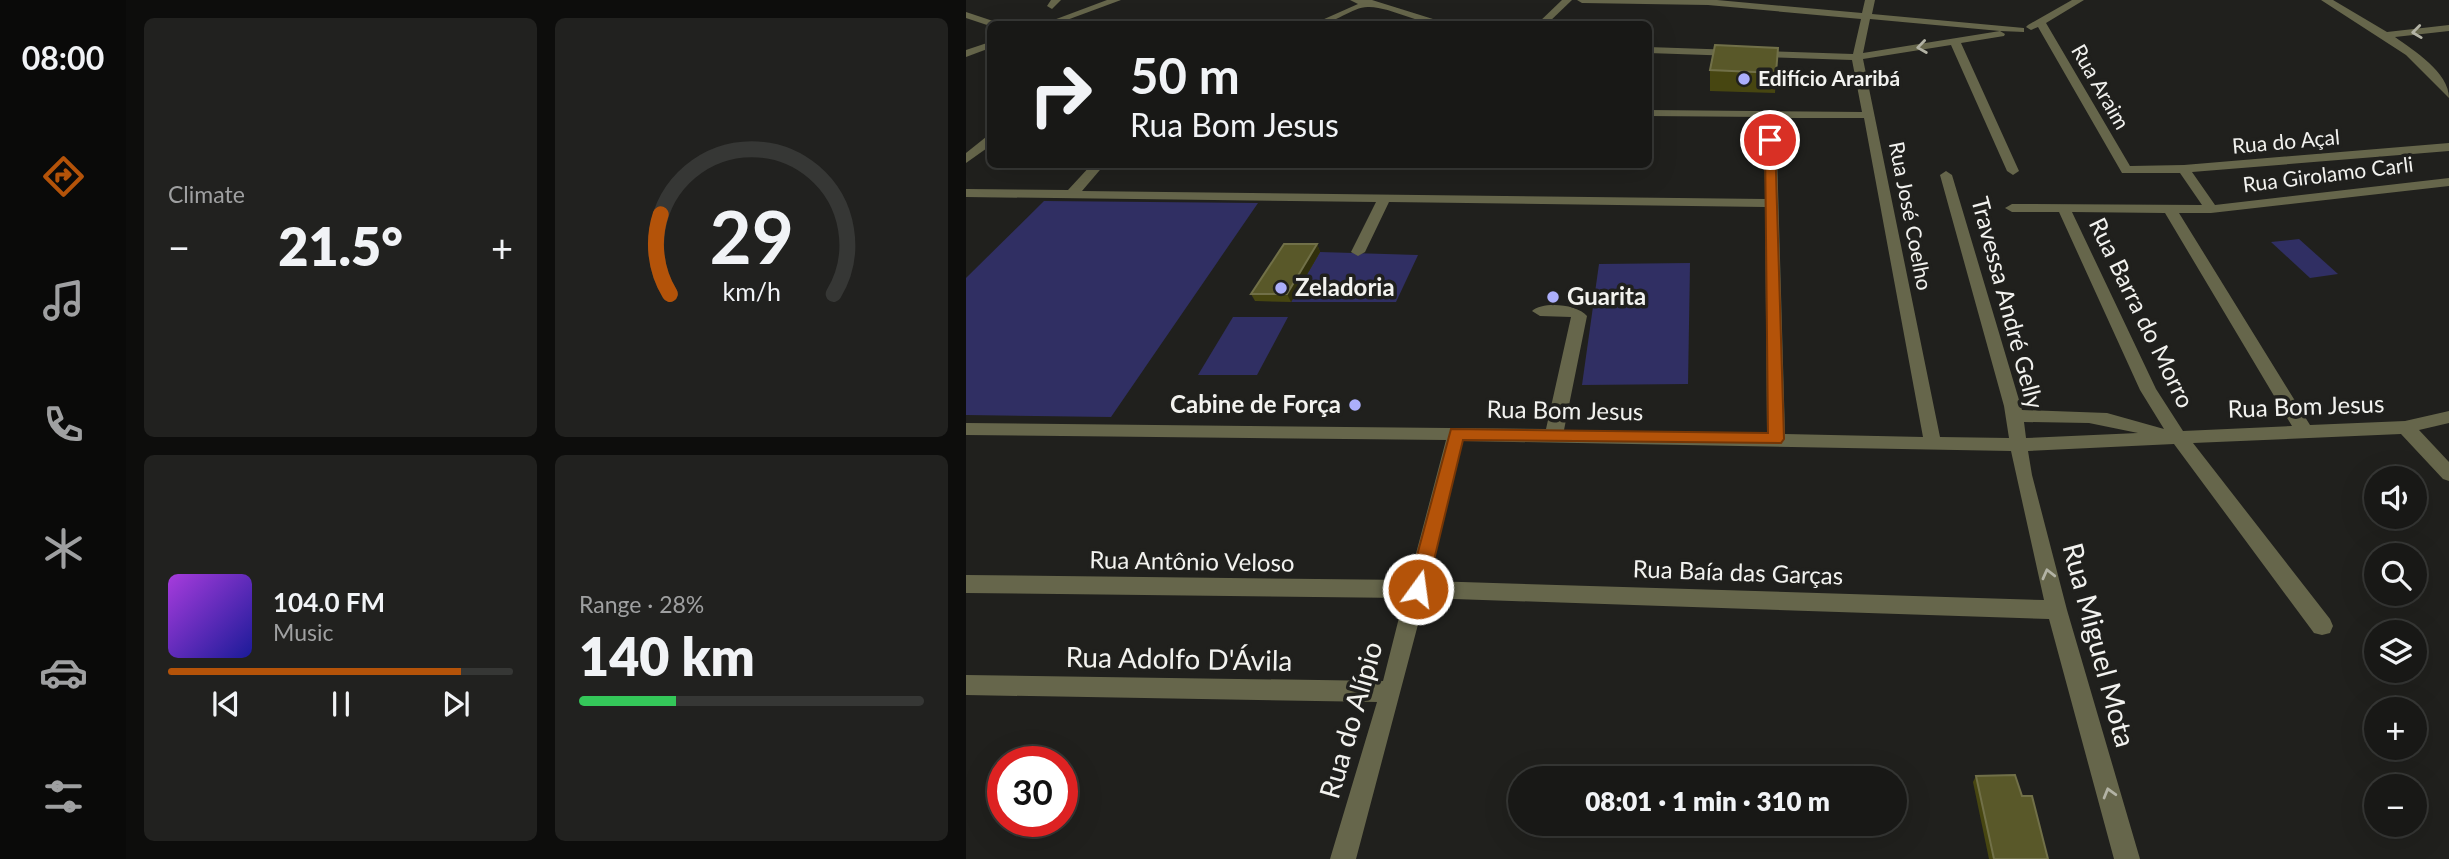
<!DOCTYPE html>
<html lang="en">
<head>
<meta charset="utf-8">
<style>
	:root { --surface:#181816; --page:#21211f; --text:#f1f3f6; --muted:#9fa0a1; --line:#363735; --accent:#b45309 }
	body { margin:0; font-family:Lato,sans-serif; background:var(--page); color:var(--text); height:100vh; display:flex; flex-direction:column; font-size:26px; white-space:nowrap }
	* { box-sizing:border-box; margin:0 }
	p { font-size:23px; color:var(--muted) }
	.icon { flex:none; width:38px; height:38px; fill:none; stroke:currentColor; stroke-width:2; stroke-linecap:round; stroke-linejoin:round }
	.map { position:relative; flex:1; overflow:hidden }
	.panel { display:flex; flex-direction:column; gap:18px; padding:18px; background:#0d0d0c; width:840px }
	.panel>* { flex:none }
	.top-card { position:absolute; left:21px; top:21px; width:665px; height:147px; border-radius:10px; box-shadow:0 7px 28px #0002,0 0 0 2px var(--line); background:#181816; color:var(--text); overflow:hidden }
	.tools { position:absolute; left:1398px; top:466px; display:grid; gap:14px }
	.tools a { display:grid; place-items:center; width:63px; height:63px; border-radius:50%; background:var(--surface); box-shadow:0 7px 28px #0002,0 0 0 2px var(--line); font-size:35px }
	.speed { position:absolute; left:21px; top:746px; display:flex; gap:14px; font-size:35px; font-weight:700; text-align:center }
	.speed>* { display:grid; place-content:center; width:91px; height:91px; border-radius:50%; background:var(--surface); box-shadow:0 7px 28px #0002,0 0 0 2px var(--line); line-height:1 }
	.speed .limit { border:10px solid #d22; background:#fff; color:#111 }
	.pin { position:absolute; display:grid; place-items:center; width:60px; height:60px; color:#fff; margin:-30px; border:4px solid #fff; border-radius:50%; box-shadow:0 2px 7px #0007 }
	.me { position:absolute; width:77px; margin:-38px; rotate:14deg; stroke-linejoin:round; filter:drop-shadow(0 0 5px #0008) }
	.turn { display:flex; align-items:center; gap:24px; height:147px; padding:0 28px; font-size:32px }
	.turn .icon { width:91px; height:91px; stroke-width:2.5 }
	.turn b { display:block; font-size:49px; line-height:60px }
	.big { font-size:52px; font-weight:800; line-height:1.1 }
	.panel .tile { flex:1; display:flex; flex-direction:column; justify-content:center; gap:10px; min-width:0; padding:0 24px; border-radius:10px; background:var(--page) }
	.panel .dial { align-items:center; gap:0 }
	.dial svg { height:182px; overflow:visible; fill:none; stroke:var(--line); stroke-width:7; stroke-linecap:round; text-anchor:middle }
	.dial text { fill:var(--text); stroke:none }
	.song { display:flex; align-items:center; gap:21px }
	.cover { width:84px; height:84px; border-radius:10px; background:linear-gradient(135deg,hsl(280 70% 55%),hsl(240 70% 35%)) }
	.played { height:7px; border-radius:4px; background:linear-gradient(90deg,var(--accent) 85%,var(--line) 85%) }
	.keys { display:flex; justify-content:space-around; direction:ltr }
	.heat { display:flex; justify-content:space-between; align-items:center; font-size:38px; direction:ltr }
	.charge { height:10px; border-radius:5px; background:linear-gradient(90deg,#34c759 28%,var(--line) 0) }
	.panel .tiles { flex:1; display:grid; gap:18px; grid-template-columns:repeat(2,1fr) }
	.trip { position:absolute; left:542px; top:766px; width:399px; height:70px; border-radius:35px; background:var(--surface); box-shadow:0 7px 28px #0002,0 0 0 2px var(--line); font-weight:800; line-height:70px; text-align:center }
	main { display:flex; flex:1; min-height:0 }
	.dock { display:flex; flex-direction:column; width:126px; justify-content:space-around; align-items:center; background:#0a0a09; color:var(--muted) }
	.dock .icon { width:49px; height:49px }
	.dock .on { color:var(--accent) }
	.dock b { font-size:32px; color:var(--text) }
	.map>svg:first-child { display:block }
</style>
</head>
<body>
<main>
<nav class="dock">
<b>08:00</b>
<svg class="icon on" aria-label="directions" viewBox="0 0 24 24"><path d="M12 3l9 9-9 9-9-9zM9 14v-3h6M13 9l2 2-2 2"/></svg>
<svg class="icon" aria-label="music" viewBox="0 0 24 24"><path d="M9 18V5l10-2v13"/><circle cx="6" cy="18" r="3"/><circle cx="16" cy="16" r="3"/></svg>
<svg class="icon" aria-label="phone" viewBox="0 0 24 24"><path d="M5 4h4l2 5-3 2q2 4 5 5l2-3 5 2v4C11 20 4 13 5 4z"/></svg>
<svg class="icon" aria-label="climate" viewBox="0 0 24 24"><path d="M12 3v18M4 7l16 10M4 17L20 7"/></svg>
<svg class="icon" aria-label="car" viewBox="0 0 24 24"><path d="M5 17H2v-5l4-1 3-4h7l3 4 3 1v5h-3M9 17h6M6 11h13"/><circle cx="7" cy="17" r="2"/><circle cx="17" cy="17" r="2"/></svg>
<svg class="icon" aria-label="filters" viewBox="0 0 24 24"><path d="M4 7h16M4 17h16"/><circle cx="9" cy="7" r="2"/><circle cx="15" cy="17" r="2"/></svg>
</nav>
<section class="panel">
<div class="tiles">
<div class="tile"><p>Climate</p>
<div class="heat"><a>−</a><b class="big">21.5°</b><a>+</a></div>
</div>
<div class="tile dial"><svg viewBox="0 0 100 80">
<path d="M14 69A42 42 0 1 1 86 69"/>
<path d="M14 69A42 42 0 0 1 10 34" stroke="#b45309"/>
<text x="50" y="56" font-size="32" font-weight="700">29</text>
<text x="50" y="72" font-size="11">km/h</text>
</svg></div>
<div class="tile">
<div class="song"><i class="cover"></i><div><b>104.0 FM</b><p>Music</p></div></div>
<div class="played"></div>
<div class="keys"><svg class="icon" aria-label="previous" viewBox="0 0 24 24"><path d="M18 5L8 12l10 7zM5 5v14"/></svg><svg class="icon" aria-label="pause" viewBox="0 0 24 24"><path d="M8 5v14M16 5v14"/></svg><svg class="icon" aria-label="next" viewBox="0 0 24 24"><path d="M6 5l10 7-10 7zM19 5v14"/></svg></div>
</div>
<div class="tile"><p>Range · 28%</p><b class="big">140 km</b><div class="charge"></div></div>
</div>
</section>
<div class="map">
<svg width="1483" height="859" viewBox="0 0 1483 859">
	<rect width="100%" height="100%" fill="#20201d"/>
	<g fill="#302f63">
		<path d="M 78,201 L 292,203 L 145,417 L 0,415 L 0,278 Z"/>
		<path d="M 1333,239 L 1372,274 L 1344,278 L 1305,242 Z"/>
		<path d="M 354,252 L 452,255 L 430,302 L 325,302 Z"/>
		<path d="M 724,263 L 722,384 L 616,385 L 633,264 Z"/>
		<path d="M 267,317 L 322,317 L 291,375 L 232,375 Z"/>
	</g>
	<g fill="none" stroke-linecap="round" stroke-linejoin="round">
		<g fill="#66664b" fill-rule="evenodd">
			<path d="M 85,0 L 95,0 L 86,9 L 81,6 Z"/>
			<path d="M 141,0 L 155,0 L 90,24 L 77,24 Z"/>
			<path d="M 384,0 L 406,0 L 483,24 C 455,27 430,8 403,7 C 386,6 368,26 347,24 L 392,4 Z"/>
			<path d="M 596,0 L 606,0 L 581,24 L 571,24 Z"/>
			<path d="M 611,0 L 751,0 L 896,13 L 899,0 L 909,0 L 906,14 L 1058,28 L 1058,32 L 1034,31 L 1039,34 L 1038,36 L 995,43 L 1053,171 L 1047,175 L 1041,171 L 985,45 L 897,59 L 974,437 L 1043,438 L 1038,406 L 974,175 L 980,171 L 986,175 L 1056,410 L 1141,413 L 1198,429 L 1174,390 L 1093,212 L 1046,212 L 1039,208 L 1046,204 L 1236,205 L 1214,173 L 1156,173 L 1072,27 L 1065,30 L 1060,27 L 1062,25 L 1106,0 L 1118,0 L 1080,23 L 1164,166 L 1218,165 L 1483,143 L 1483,151 L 1226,172 L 1249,205 L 1483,178 L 1483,186 L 1245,213 L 1213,213 L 1344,425 L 1439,421 L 1483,411 L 1483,423 L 1453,430 L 1483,462 L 1483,481 L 1477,479 L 1435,434 L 1227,443 L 1364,619 L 1367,626 L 1364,633 L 1356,635 L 1348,633 L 1208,444 L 1062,451 L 1066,475 L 1101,610 L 1174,859 L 1148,859 L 1083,619 L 459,598 L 390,859 L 364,859 L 411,702 L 0,695 L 0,675 L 417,681 L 438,598 L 0,593 L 0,575 L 443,580 L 480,440 L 0,435 L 0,423 L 580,429 L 605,317 L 574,316 L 566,311 C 577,301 611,304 621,316 L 598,430 L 801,434 L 799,207 L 423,202 L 399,252 L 392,256 L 385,252 L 410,202 L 0,197 L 0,189 L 102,190 L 126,164 L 139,164 L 116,191 L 799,199 L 798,117 L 682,116 L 682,110 L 896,112 L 886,60 L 682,53 L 682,47 L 887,54 L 895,19 L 742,5 L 616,3 ZM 904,19 L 1034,31 L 897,53 ZM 810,118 L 898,118 L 957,437 L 819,434 ZM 1106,212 L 1199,213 L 1326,426 L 1217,431 L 1190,389 ZM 1058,422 L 1123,423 L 1172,433 L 1060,438 ZM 497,441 L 1045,451 L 1078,600 L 463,581 Z"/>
			<path d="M 1355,0 L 1367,0 L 1421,32 L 1483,25 L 1483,31 L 1429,37 C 1448,51 1483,72 1483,98 L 1440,55 Z"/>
			<path d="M 0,12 L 30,22 L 32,24 L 24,26 L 0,18 Z"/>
			<path d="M 24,42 L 24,48 L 0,57 L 0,50 Z"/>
			<path d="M 20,137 L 24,137 L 24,146 L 0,163 L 0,153 Z"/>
		</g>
	</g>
	<g fill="#474611">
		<path d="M 812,48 L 809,93 L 744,91 L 744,70 Z"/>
		<path d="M 351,244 L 354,252 L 325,302 L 289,301 L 285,294 Z"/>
		<path d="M 1010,776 L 1056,796 L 1082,859 L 1023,859 L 1007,782 Z"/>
	</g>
	<path fill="#302f0c" d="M 351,244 L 354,252 L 325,302 L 321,294 Z"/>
	<g fill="#595829" stroke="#717048" stroke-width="2">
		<path d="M 749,45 L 812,48 L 810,73 L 744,70 Z"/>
		<path d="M 318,244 L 351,244 L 321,294 L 285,294 Z"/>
		<path d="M 1049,775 L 1056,796 L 1066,796 L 1082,859 L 1028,859 L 1010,776 Z"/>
	</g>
	<defs><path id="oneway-chevron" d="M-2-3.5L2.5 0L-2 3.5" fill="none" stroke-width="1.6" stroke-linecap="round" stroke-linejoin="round" transform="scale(1.75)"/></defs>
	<g stroke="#b3b3a5">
		<use href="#oneway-chevron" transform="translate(1451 32) rotate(173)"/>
		<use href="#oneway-chevron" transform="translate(956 47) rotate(172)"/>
		<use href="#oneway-chevron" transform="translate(1082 574) rotate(-104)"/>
		<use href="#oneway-chevron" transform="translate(1143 793) rotate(-106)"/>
	</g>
	<path fill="#b45309" stroke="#753606" stroke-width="2" d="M 804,137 L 809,140 L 818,439 L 815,443 L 497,440 L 461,589 L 458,595 L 452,597 L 445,595 L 442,589 L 485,429 L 802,433 L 799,140 Z"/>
	<g fill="#acaffb" stroke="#20201d" stroke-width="2.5">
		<circle cx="778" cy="79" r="7"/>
		<circle cx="315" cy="288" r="7"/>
		<circle cx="587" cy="297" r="7"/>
		<circle cx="389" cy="405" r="7"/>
	</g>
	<g text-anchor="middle" stroke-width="7" stroke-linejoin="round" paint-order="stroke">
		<g font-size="21" font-weight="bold" fill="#f2f2ef" stroke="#20201d" text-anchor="start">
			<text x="792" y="86">Edifício Araribá</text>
		</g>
		<g font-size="21" fill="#f2f2ef" stroke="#20201d">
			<text transform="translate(1134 87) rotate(60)" y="7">Rua Araim</text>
			<text transform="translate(1320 142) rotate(-5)" y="7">Rua do Açal</text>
			<text transform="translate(1362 175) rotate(-7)" y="7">Rua Girolamo Carli</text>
			<text transform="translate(944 216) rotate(79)" y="7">Rua José Coelho</text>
		</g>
		<g font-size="24" font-weight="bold" fill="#f2f2ef" stroke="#20201d" text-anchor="start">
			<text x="329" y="296">Zeladoria</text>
			<text x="601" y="305">Guarita</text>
			<text x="375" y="413" text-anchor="end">Cabine de Força</text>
		</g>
		<g font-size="24" fill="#f2f2ef" stroke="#20201d">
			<text transform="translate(1041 303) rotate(75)" y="8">Travessa André Gelly</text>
			<text transform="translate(1175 313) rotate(64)" y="8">Rua Barra do Morro</text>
			<text transform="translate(1340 407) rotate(-2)" y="8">Rua Bom Jesus</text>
			<text transform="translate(599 411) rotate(1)" y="8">Rua Bom Jesus</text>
			<text transform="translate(226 562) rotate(1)" y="8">Rua Antônio Veloso</text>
			<text transform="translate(772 573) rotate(2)" y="8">Rua Baía das Garças</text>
		</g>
		<g font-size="28" fill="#f2f2ef" stroke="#20201d">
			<text transform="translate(1133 645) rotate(75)" y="10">Rua Miguel Mota</text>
			<text transform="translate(213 659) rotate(1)" y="10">Rua Adolfo D'Ávila</text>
			<text transform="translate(385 720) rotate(-74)" y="10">Rua do Alípio</text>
		</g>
	</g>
</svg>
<div class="tools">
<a><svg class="icon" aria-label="sound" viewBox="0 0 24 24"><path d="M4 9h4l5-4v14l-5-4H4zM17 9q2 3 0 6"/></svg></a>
<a><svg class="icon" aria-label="search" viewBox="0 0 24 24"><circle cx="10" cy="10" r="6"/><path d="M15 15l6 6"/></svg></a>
<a><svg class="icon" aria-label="layers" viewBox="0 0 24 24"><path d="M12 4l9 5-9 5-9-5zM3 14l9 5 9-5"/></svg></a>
<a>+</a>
<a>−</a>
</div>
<div class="speed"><div class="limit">30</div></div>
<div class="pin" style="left:804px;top:140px;background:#d93025"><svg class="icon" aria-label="arrive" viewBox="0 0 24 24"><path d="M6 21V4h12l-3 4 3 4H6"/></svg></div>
<svg class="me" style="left:452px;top:589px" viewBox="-20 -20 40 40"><circle r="17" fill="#b45309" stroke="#fff" stroke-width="3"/><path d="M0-11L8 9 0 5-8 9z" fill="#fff"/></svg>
<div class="trip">08:01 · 1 min · 310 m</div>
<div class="top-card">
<div class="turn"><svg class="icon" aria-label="right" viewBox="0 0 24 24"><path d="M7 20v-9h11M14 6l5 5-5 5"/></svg><div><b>50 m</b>Rua Bom Jesus</div></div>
</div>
</div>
</main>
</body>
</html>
